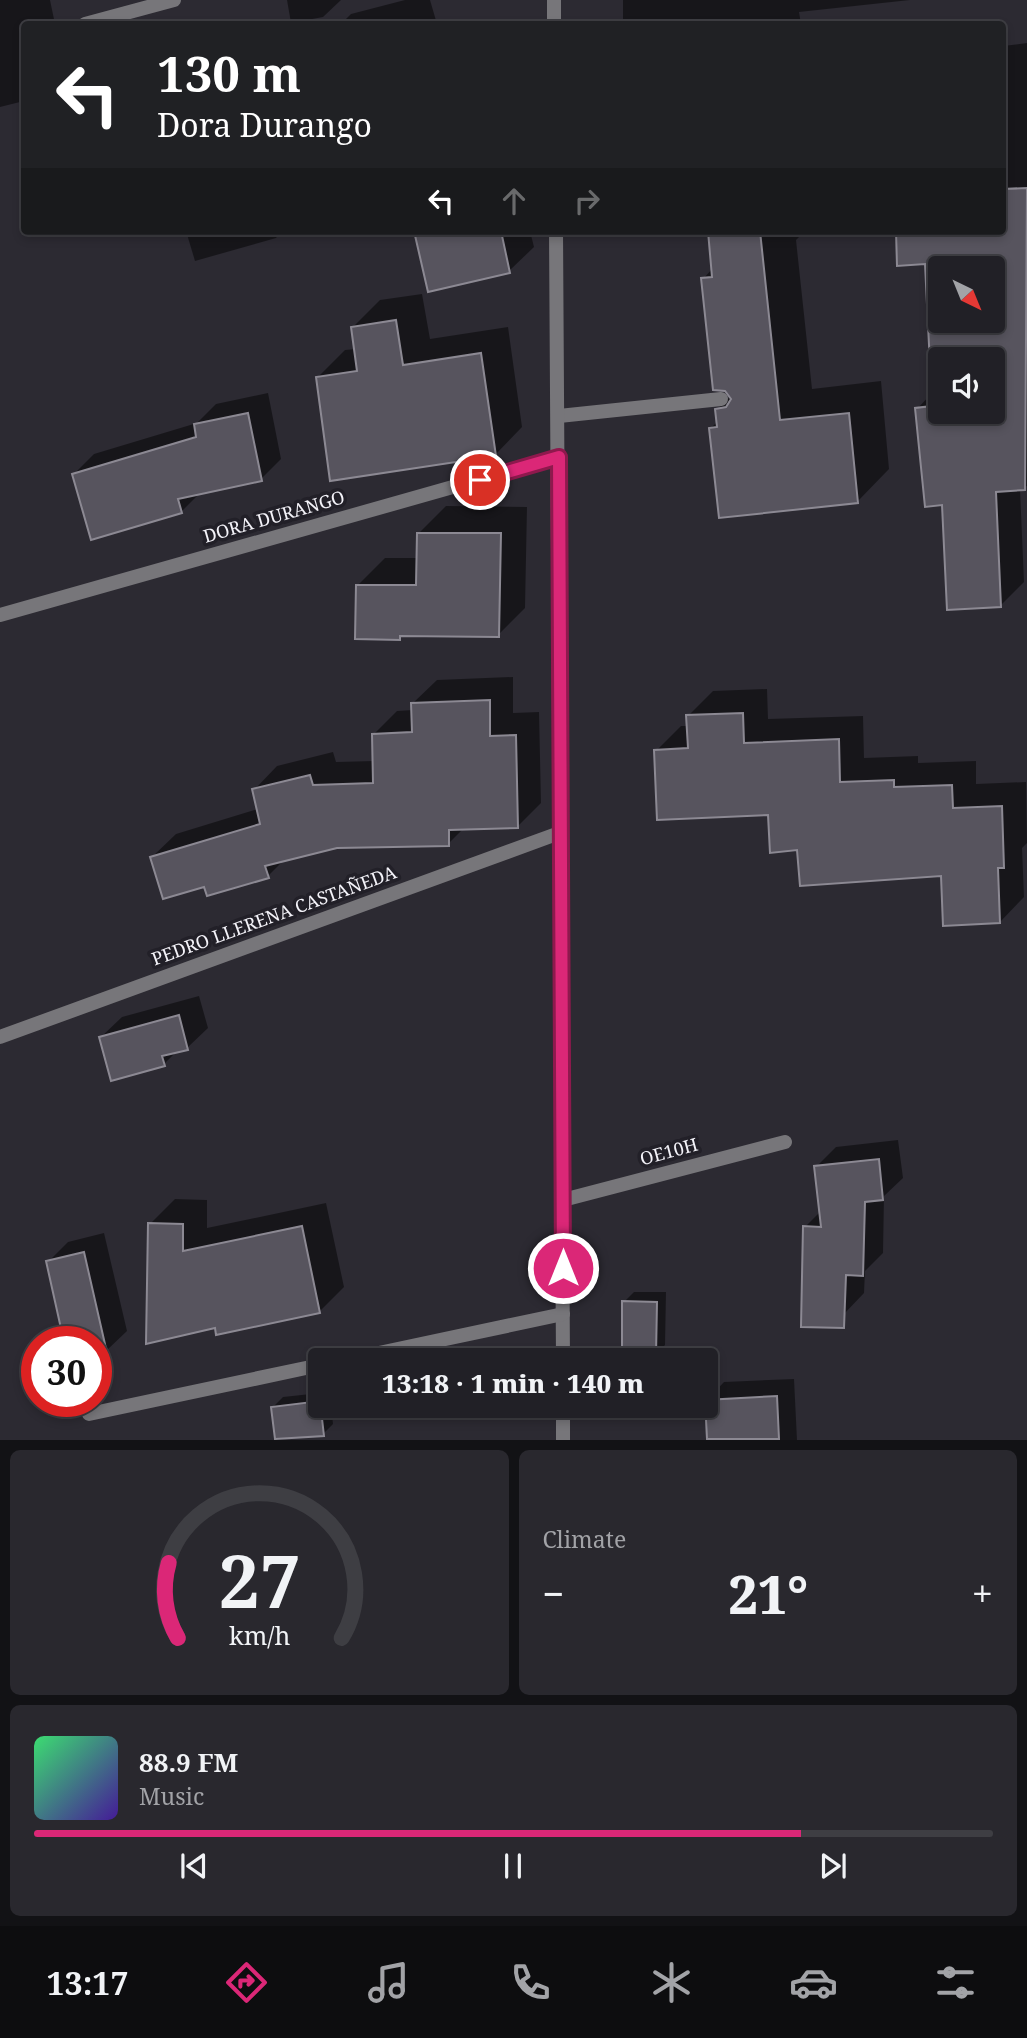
<!DOCTYPE html>
<html lang="en">
<head>
<meta charset="utf-8">
<style>
	:root { --surface:#212026; --page:#29282e; --text:#f1f3f6; --muted:#a2a3a7; --line:#3e3e43; --accent:#db2777 }
	body { margin:0; font-family:"Noto Serif",serif; background:var(--page); color:var(--text); height:100vh; display:flex; flex-direction:column; font-size:26px; white-space:nowrap }
	* { box-sizing:border-box; margin:0 }
	p { font-size:23px; color:var(--muted) }
	.icon { flex:none; width:38px; height:38px; fill:none; stroke:currentColor; stroke-width:2; stroke-linecap:round; stroke-linejoin:round }
	.map { position:relative; height:1440px; overflow:hidden }
	.details { display:flex; flex-direction:column; gap:10px; padding:10px; background:#121215; flex:1 }
	.details>* { flex:none }
	.banner { position:absolute; left:21px; top:21px; width:985px; height:214px; border-radius:7px; box-shadow:0 4px 10px #0003,0 0 0 2px var(--line); background:#202124; color:#fff; overflow:hidden }
	.needle { width:46px; rotate:137deg }
	.fabs { position:absolute; left:928px; top:256px; display:grid; gap:14px }
	.fabs a { display:grid; place-items:center; width:77px; height:77px; border-radius:7px; background:var(--surface); box-shadow:0 4px 10px #0003,0 0 0 2px var(--line); font-size:35px }
	.speed { position:absolute; left:21px; top:1326px; display:flex; gap:14px; font-size:35px; font-weight:700; text-align:center }
	.speed>* { display:grid; place-content:center; width:91px; height:91px; border-radius:50%; background:var(--surface); box-shadow:0 4px 10px #0003,0 0 0 2px var(--line); line-height:1 }
	.speed .limit { border:10px solid #d22; background:#fff; color:#111 }
	.pin { position:absolute; display:grid; place-items:center; width:60px; height:60px; color:#fff; margin:-30px; border:4px solid #fff; border-radius:50%; box-shadow:0 2px 7px #0007 }
	.me { position:absolute; width:77px; margin:-38px; rotate:0deg; stroke-linejoin:round; filter:drop-shadow(0 0 5px #0008) }
	.turn { display:flex; align-items:center; gap:24px; height:147px; padding:0 21px; font-size:32px }
	.turn .icon { width:91px; height:91px; stroke-width:2.5 }
	.turn b { display:block; font-size:49px; line-height:60px }
	.lanes { display:flex; align-items:center; height:66px; padding:0 21px; background:#0003; justify-content:center; gap:35px; direction:ltr }
	.lanes .off { opacity:.35 }
	.big { font-size:52px; font-weight:800; line-height:1.1 }
	.details .widget { flex:1; display:flex; flex-direction:column; justify-content:center; gap:10px; min-width:0; padding:0 24px; border-radius:10px; background:var(--page) }
	.details .dial { align-items:center; gap:0 }
	.dial svg { height:182px; overflow:visible; fill:none; stroke:var(--line); stroke-width:7; stroke-linecap:round; text-anchor:middle }
	.dial text { fill:var(--text); stroke:none }
	.song { display:flex; align-items:center; gap:21px }
	.cover { width:84px; height:84px; border-radius:10px; background:linear-gradient(135deg,hsl(140 70% 55%),hsl(260 70% 35%)) }
	.played { height:7px; border-radius:4px; background:linear-gradient(90deg,var(--accent) 80%,var(--line) 80%) }
	.keys { display:flex; justify-content:space-around; direction:ltr }
	.heat { display:flex; justify-content:space-between; align-items:center; font-size:38px; direction:ltr }
	.details .tiles { flex:1; display:grid; gap:10px; grid-template-columns:1fr 1fr }
	.widget:last-child { grid-column:span 2 }
	.trip { position:absolute; left:308px; top:1348px; width:410px; height:70px; border-radius:7px; background:var(--surface); box-shadow:0 4px 10px #0003,0 0 0 2px var(--line); font-weight:800; line-height:70px; text-align:center }
	.menu { display:flex; height:112px; justify-content:space-around; align-items:center; background:#0d0d0f; color:var(--muted) }
	.menu .icon { width:49px; height:49px }
	.menu .active { color:var(--accent) }
	.menu b { font-size:32px; color:var(--text) }
	.map>svg:first-child { display:block }
</style>
</head>
<body>
<div class="map">
<svg width="1027" height="1440" viewBox="0 0 1027 1440">
	<rect width="100%" height="100%" fill="#2c2a32"/>
	<g fill="#0007" fill-rule="evenodd">
		<path d="M 0,0 L 50,0 L 55,24 L 24,24 L 24,101 L 0,107 Z"/>
		<path d="M 287,0 L 341,0 L 323,17 L 291,23 Z"/>
		<path d="M 405,0 L 430,0 L 437,24 L 341,24 L 351,14 Z"/>
		<path d="M 623,0 L 910,0 L 799,12 L 801,24 L 623,24 Z"/>
		<path d="M 1027,43 L 1027,486 L 1020,489 L 1024,582 L 1000,606 L 917,409 L 933,392 L 927,262 L 898,231 L 1003,231 L 1003,46 ZM 940,268 L 992,268 L 992,320 L 940,320 ZM 940,359 L 992,359 L 992,411 L 940,411 Z"/>
		<path d="M 186,231 L 282,231 L 276,238 L 195,261 Z"/>
		<path d="M 416,231 L 530,231 L 534,247 L 509,271 Z"/>
		<path d="M 710,231 L 805,231 L 796,240 L 812,389 L 881,381 L 889,469 L 857,502 L 711,428 L 718,421 L 717,410 L 731,396 L 703,279 L 713,268 Z"/>
		<path d="M 422,294 L 430,339 L 508,327 L 522,427 L 495,455 L 317,378 L 345,350 L 356,349 L 352,328 L 380,300 Z"/>
		<path d="M 268,393 L 281,459 L 261,479 L 201,492 L 181,512 L 74,474 L 94,454 L 197,423 L 216,404 Z"/>
		<path d="M 446,506 L 527,507 L 525,608 L 498,635 L 403,634 L 399,638 L 358,585 L 385,558 L 419,558 L 419,533 Z"/>
		<path d="M 513,677 L 513,713 L 539,712 L 541,803 L 518,826 L 464,828 L 448,844 L 337,847 L 285,859 L 268,876 L 205,885 L 152,857 L 176,834 L 258,809 L 254,790 L 277,766 L 333,752 L 336,762 L 374,761 L 373,735 L 397,711 L 413,710 L 413,703 L 437,680 Z"/>
		<path d="M 767,689 L 768,719 L 863,716 L 864,758 L 918,756 L 918,763 L 976,761 L 976,784 L 1026,782 L 1027,843 L 1022,848 L 1024,897 L 1000,922 L 943,874 L 799,849 L 769,813 L 656,751 L 681,726 L 688,726 L 688,716 L 713,691 Z"/>
		<path d="M 199,996 L 208,1028 L 187,1048 L 177,1051 L 164,1064 L 101,1037 L 122,1017 Z"/>
		<path d="M 898,1140 L 903,1178 L 884,1196 L 883,1253 L 865,1271 L 864,1293 L 844,1314 L 805,1227 L 821,1211 L 816,1167 L 836,1147 Z"/>
		<path d="M 175,1199 L 207,1200 L 207,1228 L 326,1203 L 344,1287 L 319,1312 L 216,1326 L 150,1224 Z"/>
		<path d="M 104,1233 L 127,1331 L 106,1351 L 96,1342 L 66,1342 L 48,1262 L 68,1242 Z"/>
		<path d="M 634,1292 L 666,1292 L 665,1345 L 655,1355 L 624,1302 Z"/>
		<path d="M 794,1379 L 797,1440 L 708,1440 L 707,1400 L 724,1382 Z"/>
		<path d="M 320,1393 L 320,1405 L 331,1405 L 333,1424 L 323,1434 L 277,1440 L 273,1407 L 283,1397 Z"/>
	</g>
	<g fill="#57545e" stroke="#8c8993" stroke-width="2" fill-rule="evenodd">
		<path d="M 1027,188 L 1025,490 L 996,492 L 1001,607 L 947,610 L 942,505 L 925,507 L 915,408 L 932,406 L 925,264 L 897,266 L 896,231 L 1003,231 L 1003,189 ZM 940,268 L 992,268 L 992,320 L 940,320 ZM 940,359 L 992,359 L 992,411 L 940,411 Z"/>
		<path d="M 414,231 L 501,231 L 510,273 L 428,292 Z"/>
		<path d="M 708,231 L 760,231 L 780,420 L 849,413 L 858,503 L 719,518 L 709,428 L 717,427 L 715,409 L 726,407 L 731,399 L 725,391 L 713,390 L 701,278 L 712,277 Z"/>
		<path d="M 396,320 L 403,365 L 481,353 L 496,456 L 330,481 L 316,377 L 357,371 L 351,327 Z"/>
		<path d="M 248,413 L 262,481 L 178,499 L 182,513 L 91,540 L 72,474 L 196,437 L 194,424 Z"/>
		<path d="M 417,533 L 501,533 L 499,637 L 400,636 L 400,640 L 355,639 L 356,585 L 416,585 Z"/>
		<path d="M 490,700 L 490,736 L 516,735 L 518,828 L 449,830 L 449,846 L 337,848 L 265,866 L 269,878 L 207,896 L 204,887 L 163,899 L 150,857 L 260,824 L 252,789 L 310,775 L 313,785 L 373,783 L 372,734 L 412,732 L 411,703 Z"/>
		<path d="M 743,713 L 744,743 L 839,739 L 840,782 L 894,780 L 894,787 L 952,785 L 953,808 L 1002,806 L 1004,868 L 998,868 L 1000,923 L 943,926 L 941,876 L 800,886 L 797,850 L 770,853 L 768,815 L 657,820 L 654,750 L 688,748 L 686,715 Z"/>
		<path d="M 179,1015 L 188,1050 L 162,1056 L 165,1066 L 111,1081 L 99,1037 Z"/>
		<path d="M 879,1159 L 883,1200 L 865,1202 L 863,1276 L 846,1275 L 844,1328 L 801,1327 L 803,1226 L 821,1227 L 814,1166 Z"/>
		<path d="M 148,1223 L 183,1224 L 183,1251 L 302,1226 L 320,1313 L 216,1335 L 215,1328 L 146,1344 Z"/>
		<path d="M 84,1252 L 107,1353 L 96,1355 L 96,1342 L 64,1342 L 46,1261 Z"/>
		<path d="M 622,1301 L 657,1302 L 656,1356 L 622,1356 Z"/>
		<path d="M 777,1396 L 779,1439 L 707,1439 L 705,1400 Z"/>
		<path d="M 320,1401 L 324,1436 L 275,1439 L 271,1407 Z"/>
	</g>
	<g fill="none" stroke-linecap="round" stroke-linejoin="round">
		<g stroke="#77767a" stroke-width="14">
			<path d="M 85,24 L 174,0"/>
			<path d="M 559,416 L 721,399"/>
		</g>
		<g stroke="#77767a" stroke-width="14">
			<path d="M 554,0 L 554,24"/>
			<path d="M 556,231 L 563,1360"/>
			<path d="M 0,615 L 559,457"/>
			<path d="M 0,1037 L 562,832"/>
			<path d="M 563,1200 L 785,1142"/>
			<path d="M 346,1360 L 563,1314"/>
			<path d="M 89,1414 L 320,1365"/>
			<path d="M 563,1440 L 563,1405"/>
		</g>
	</g>
	<g fill="none" stroke-linecap="round" stroke-linejoin="round">
		<g stroke="#8e194d" stroke-width="18">
			<path id="route" d="M 480,480 L 559,457 L 563,1268"/>
		</g>
		<use href="#route" stroke="#db2777" stroke-width="12"/>
	</g>
	<g text-anchor="middle" stroke-width="7" stroke-linejoin="round" paint-order="stroke">
		<g font-size="18" fill="#f4f3f9" stroke="#222028">
			<text transform="translate(274 517) rotate(-16)" y="6">DORA DURANGO</text>
			<text transform="translate(274 916) rotate(-20)" y="6">PEDRO LLERENA CASTAÑEDA</text>
			<text transform="translate(669 1152) rotate(-15)" y="6">OE10H</text>
		</g>
	</g>
</svg>
<div class="fabs">
<a><svg class="needle" viewBox="-14 -14 28 28"><path d="M0-13l5 13h-10z" fill="#e53935"/><path d="M0 13l5-13h-10z" fill="#a2a3a7"/></svg></a>
<a><svg class="icon" aria-label="sound" viewBox="0 0 24 24"><path d="M4 9h4l5-4v14l-5-4H4zM17 9q2 3 0 6"/></svg></a>
</div>
<div class="speed"><div class="limit">30</div></div>
<div class="pin" style="left:480px;top:480px;background:#d93025"><svg class="icon" aria-label="arrive" viewBox="0 0 24 24"><path d="M6 21V4h12l-3 4 3 4H6"/></svg></div>
<svg class="me" style="left:563px;top:1268px" viewBox="-20 -20 40 40"><circle r="17" fill="#db2777" stroke="#fff" stroke-width="3"/><path d="M0-11L8 9 0 5-8 9z" fill="#fff"/></svg>
<div class="trip">13:18 · 1 min · 140 m</div>
<div class="banner">
<div class="turn"><svg class="icon" aria-label="left" viewBox="0 0 24 24"><path d="M17 20v-9H6M10 6l-5 5 5 5"/></svg><div><b>130 m</b>Dora Durango</div></div>
<div class="lanes"><svg class="icon" aria-label="left" viewBox="0 0 24 24"><path d="M17 20v-9H6M10 6l-5 5 5 5"/></svg><svg class="icon off" aria-label="ahead" viewBox="0 0 24 24"><path d="M12 20V5M6 11l6-6 6 6"/></svg><svg class="icon off" aria-label="right" viewBox="0 0 24 24"><path d="M7 20v-9h11M14 6l5 5-5 5"/></svg></div>
</div>
</div>
<section class="details">
<div class="tiles">
<div class="widget dial"><svg viewBox="0 0 100 80">
<path d="M14 69A42 42 0 1 1 86 69"/>
<path d="M14 69A42 42 0 0 1 10 36" stroke="#db2777"/>
<text x="50" y="56" font-size="32" font-weight="700">27</text>
<text x="50" y="72" font-size="11">km/h</text>
</svg></div>
<div class="widget"><p>Climate</p>
<div class="heat"><a>−</a><b class="big">21°</b><a>+</a></div>
</div>
<div class="widget">
<div class="song"><i class="cover"></i><div><b>88.9 FM</b><p>Music</p></div></div>
<div class="played"></div>
<div class="keys"><svg class="icon" aria-label="previous" viewBox="0 0 24 24"><path d="M18 5L8 12l10 7zM5 5v14"/></svg><svg class="icon" aria-label="pause" viewBox="0 0 24 24"><path d="M8 5v14M16 5v14"/></svg><svg class="icon" aria-label="next" viewBox="0 0 24 24"><path d="M6 5l10 7-10 7zM19 5v14"/></svg></div>
</div>
</div>
</section>
<nav class="menu">
<b>13:17</b>
<svg class="icon active" aria-label="directions" viewBox="0 0 24 24"><path d="M12 3l9 9-9 9-9-9zM9 14v-3h6M13 9l2 2-2 2"/></svg>
<svg class="icon" aria-label="music" viewBox="0 0 24 24"><path d="M9 18V5l10-2v13"/><circle cx="6" cy="18" r="3"/><circle cx="16" cy="16" r="3"/></svg>
<svg class="icon" aria-label="phone" viewBox="0 0 24 24"><path d="M5 4h4l2 5-3 2q2 4 5 5l2-3 5 2v4C11 20 4 13 5 4z"/></svg>
<svg class="icon" aria-label="climate" viewBox="0 0 24 24"><path d="M12 3v18M4 7l16 10M4 17L20 7"/></svg>
<svg class="icon" aria-label="car" viewBox="0 0 24 24"><path d="M5 17H2v-5l4-1 3-4h7l3 4 3 1v5h-3M9 17h6M6 11h13"/><circle cx="7" cy="17" r="2"/><circle cx="17" cy="17" r="2"/></svg>
<svg class="icon" aria-label="filters" viewBox="0 0 24 24"><path d="M4 7h16M4 17h16"/><circle cx="9" cy="7" r="2"/><circle cx="15" cy="17" r="2"/></svg>
</nav>
</body>
</html>
